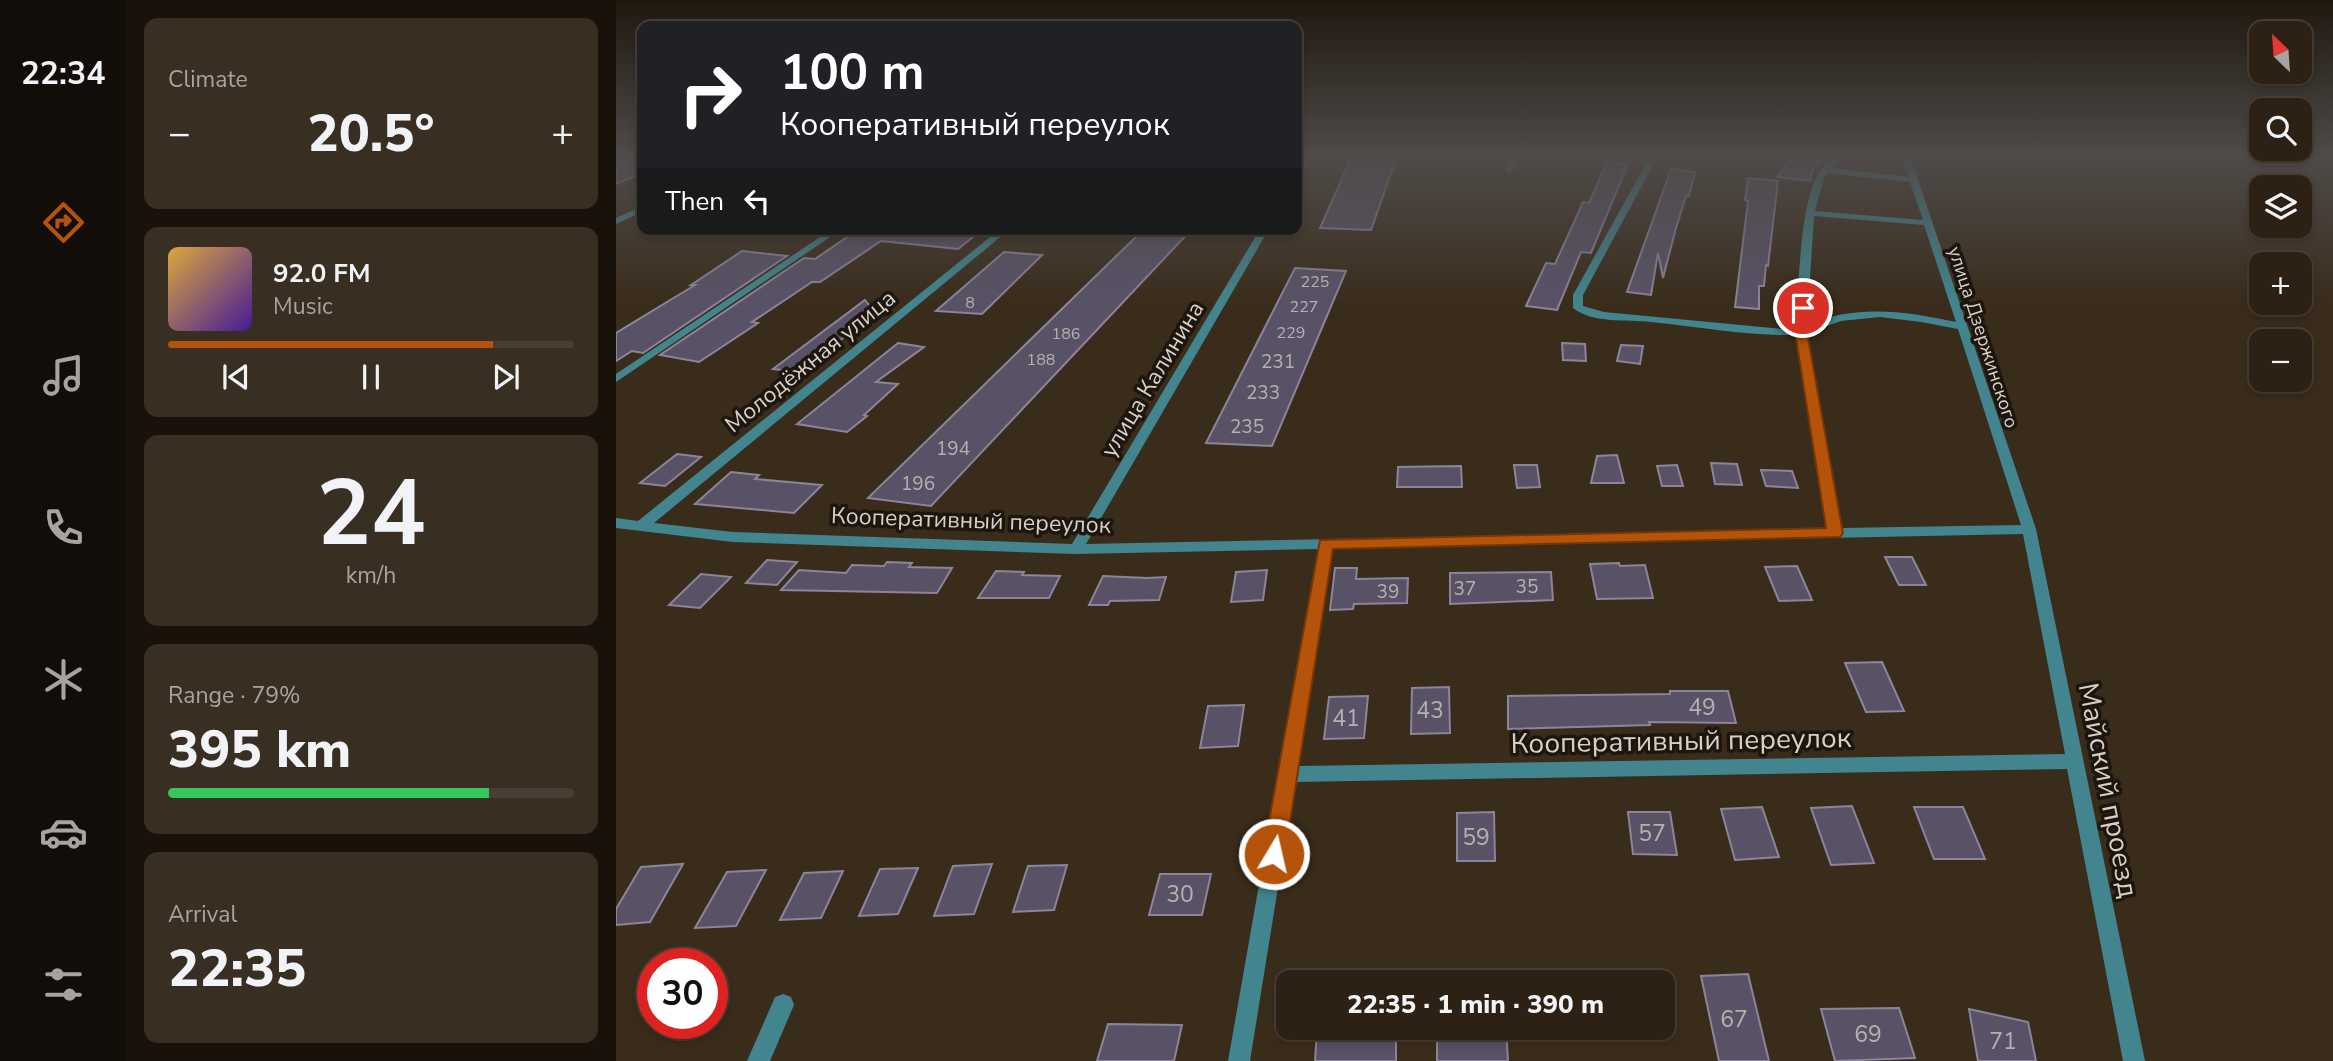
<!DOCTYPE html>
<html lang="en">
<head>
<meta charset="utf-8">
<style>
	:root { --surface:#2c2114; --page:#382e22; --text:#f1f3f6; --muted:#a6a3a0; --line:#483e34; --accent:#b45309 }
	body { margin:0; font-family:"Nunito Sans",sans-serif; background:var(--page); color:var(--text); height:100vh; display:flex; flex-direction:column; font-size:26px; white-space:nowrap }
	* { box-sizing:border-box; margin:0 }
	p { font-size:23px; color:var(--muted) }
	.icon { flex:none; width:38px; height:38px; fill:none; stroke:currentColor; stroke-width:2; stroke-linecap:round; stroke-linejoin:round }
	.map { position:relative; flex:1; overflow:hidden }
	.sheet { display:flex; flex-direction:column; gap:18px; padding:18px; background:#18120b; width:490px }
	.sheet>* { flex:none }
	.top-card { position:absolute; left:21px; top:21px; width:665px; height:214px; border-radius:14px; box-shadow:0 4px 10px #0003,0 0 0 2px var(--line); background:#202124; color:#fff; overflow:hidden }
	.needle { width:46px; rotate:335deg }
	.controls { position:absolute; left:1633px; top:21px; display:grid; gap:14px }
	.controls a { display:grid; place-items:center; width:63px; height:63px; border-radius:14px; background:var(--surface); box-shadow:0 4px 10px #0003,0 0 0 2px var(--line); font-size:35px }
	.speed { position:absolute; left:21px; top:948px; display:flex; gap:14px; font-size:35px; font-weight:700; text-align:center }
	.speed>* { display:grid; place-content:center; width:91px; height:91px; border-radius:50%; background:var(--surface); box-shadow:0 4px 10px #0003,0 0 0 2px var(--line); line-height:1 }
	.speed .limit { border:10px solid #d22; background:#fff; color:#111 }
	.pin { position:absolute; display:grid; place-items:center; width:60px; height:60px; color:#fff; margin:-30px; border:4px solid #fff; border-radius:50%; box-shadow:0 2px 7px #0007 }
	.me { position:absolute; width:77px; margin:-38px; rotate:9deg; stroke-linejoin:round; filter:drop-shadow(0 0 5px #0008) }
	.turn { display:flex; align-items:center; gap:24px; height:147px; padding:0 28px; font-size:32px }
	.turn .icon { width:91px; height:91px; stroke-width:2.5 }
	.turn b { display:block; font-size:49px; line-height:60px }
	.then { display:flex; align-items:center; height:66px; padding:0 28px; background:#0003; gap:14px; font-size:26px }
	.big { font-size:52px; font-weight:800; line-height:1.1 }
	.sheet .tile { flex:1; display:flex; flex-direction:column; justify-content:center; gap:10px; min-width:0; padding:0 24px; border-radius:14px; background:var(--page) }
	.sheet .dial { align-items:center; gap:0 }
	.dial b { font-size:91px; line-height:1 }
	.song { display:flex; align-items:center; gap:21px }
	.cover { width:84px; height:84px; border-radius:10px; background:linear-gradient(135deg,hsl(40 70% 55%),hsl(260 70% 35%)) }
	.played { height:7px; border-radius:4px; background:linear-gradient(90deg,var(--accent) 80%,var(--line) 80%) }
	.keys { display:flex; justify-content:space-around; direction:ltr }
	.heat { display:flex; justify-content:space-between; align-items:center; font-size:38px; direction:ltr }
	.charge { height:10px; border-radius:5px; background:linear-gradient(90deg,#34c759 79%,var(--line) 0) }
	.trip { position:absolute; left:660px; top:970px; width:399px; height:70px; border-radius:14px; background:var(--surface); box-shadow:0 4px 10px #0003,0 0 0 2px var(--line); font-weight:800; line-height:70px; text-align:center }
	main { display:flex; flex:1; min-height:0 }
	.dock { display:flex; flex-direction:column; width:126px; justify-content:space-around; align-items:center; background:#120d08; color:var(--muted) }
	.dock .icon { width:49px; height:49px }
	.dock .on { color:var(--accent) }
	.dock b { font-size:32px; color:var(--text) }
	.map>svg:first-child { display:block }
</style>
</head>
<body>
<main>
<nav class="dock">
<b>22:34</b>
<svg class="icon on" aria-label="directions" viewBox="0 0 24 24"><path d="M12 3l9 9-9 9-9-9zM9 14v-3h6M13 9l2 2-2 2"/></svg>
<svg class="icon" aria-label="music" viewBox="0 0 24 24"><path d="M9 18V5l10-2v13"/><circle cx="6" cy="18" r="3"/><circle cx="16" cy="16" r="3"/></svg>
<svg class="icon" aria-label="phone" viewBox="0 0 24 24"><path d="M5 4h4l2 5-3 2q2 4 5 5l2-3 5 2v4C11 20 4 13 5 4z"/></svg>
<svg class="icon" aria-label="climate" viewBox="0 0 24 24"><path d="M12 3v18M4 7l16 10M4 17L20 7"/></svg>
<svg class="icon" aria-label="car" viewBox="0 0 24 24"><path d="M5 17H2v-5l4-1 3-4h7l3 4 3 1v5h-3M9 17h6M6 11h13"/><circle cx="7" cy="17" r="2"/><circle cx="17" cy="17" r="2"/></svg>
<svg class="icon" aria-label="filters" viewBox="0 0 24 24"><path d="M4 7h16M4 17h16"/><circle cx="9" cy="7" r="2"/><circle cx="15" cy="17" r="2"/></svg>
</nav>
<section class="sheet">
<div class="tile"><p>Climate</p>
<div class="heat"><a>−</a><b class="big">20.5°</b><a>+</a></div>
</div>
<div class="tile">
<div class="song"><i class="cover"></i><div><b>92.0 FM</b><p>Music</p></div></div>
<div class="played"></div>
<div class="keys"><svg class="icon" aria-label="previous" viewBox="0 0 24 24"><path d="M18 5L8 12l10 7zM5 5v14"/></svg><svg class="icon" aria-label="pause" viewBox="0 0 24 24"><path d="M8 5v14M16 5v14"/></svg><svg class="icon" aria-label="next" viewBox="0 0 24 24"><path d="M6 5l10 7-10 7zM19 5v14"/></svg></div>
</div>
<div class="tile dial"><b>24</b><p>km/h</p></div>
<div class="tile"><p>Range · 79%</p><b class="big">395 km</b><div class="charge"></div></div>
<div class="tile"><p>Arrival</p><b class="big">22:35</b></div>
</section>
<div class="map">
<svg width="1717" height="1061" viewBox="0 0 1717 1061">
	<rect width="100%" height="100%" fill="#3a2c1b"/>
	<g fill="#595267" stroke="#8c849b" stroke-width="2">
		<path d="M 20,156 L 26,156 L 26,173 L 0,184 L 0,164 Z"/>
		<path d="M 736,156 L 781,156 L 755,230 L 704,228 Z"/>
		<path d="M 1178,156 L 1207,156 L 1197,169 L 1194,181 L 1161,177 Z"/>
		<path d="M 991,162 L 1012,164 L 975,253 L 965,252 L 941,310 L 910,306 L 930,263 L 939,264 L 967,202 L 973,203 Z"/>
		<path d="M 1055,169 L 1079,172 L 1073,196 L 1070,196 L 1060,228 L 1047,278 L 1042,253 L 1035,295 L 1011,292 Z"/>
		<path d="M 1132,178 L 1162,181 L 1152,266 L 1150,265 L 1148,286 L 1143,286 L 1143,309 L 1119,307 L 1132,201 L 1129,200 Z"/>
		<path d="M 243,229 L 367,229 L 342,249 L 265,241 L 204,282 L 196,282 L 136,322 L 142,323 L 83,362 L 44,355 L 188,258 L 199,259 Z"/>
		<path d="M 528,229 L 576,229 L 315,506 L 252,498 Z"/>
		<path d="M 126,251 L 171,256 L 27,353 L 16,351 L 0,361 L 0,333 L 79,285 L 75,285 Z"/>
		<path d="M 388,252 L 426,255 L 366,314 L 320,311 Z"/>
		<path d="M 679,268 L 730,271 L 656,446 L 590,443 Z"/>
		<path d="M 249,300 L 259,313 L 183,372 L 157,369 Z"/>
		<path d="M 282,343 L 308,347 L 260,382 L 282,384 L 248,415 L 251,416 L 231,432 L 181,424 Z"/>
		<path d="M 946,343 L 969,344 L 970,361 L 947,360 Z"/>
		<path d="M 1005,345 L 1027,346 L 1024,364 L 1001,361 Z"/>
		<path d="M 61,454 L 85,457 L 49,486 L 24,483 Z"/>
		<path d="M 1001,455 L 1008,483 L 975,483 L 981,456 Z"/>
		<path d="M 1095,463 L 1121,464 L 1126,485 L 1099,484 Z"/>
		<path d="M 898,465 L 921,465 L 924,487 L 901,488 Z"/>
		<path d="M 1061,465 L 1067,486 L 1046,486 L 1041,466 Z"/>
		<path d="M 845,466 L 846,487 L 781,487 L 782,467 Z"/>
		<path d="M 1145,470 L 1176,471 L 1182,488 L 1150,486 Z"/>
		<path d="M 115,472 L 143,475 L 139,479 L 206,485 L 178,513 L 79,504 Z"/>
		<path d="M 1269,557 L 1296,557 L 1310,585 L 1283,585 Z"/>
		<path d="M 151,560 L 181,562 L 161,585 L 130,583 Z"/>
		<path d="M 271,562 L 296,563 L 293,567 L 336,568 L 321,593 L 165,590 L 183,570 L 230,573 L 236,565 L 268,566 Z"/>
		<path d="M 1003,563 L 1004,566 L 1029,565 L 1037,598 L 981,599 L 974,564 Z"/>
		<path d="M 1181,566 L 1196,600 L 1163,601 L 1149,567 Z"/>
		<path d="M 719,568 L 741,568 L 740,579 L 792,578 L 791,603 L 738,604 L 737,609 L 714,610 Z"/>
		<path d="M 651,570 L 647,600 L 615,602 L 620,572 Z"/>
		<path d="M 380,571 L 408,572 L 406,575 L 444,576 L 433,598 L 362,598 Z"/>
		<path d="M 935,572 L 937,600 L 834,604 L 834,573 Z"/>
		<path d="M 85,574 L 115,577 L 84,608 L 53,605 Z"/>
		<path d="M 487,576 L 531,578 L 550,577 L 543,600 L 494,601 L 492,605 L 473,605 Z"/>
		<path d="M 1266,662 L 1288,711 L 1250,712 L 1229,663 Z"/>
		<path d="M 833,687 L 834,733 L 795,734 L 796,688 Z"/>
		<path d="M 1054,691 L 1112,691 L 1120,723 L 1033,722 L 1034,725 L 892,729 L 892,696 L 1054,694 Z"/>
		<path d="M 752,696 L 748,738 L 708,739 L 713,697 Z"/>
		<path d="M 628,705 L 622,746 L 584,748 L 592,706 Z"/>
		<path d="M 1236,806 L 1258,863 L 1215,865 L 1195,808 Z"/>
		<path d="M 1146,807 L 1163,857 L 1119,860 L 1105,809 Z"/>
		<path d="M 1298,807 L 1347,807 L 1369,859 L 1318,859 Z"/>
		<path d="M 878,812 L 879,861 L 841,861 L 841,813 Z"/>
		<path d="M 1012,812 L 1054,812 L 1061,855 L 1017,854 Z"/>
		<path d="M 67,864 L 34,922 L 0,925 L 0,909 L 25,867 Z"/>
		<path d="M 376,864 L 358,914 L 318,916 L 337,866 Z"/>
		<path d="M 451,865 L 438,910 L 397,912 L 412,866 Z"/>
		<path d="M 302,868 L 282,914 L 243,916 L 264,869 Z"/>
		<path d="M 150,870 L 120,926 L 79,928 L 111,872 Z"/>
		<path d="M 227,871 L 205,918 L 164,920 L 188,873 Z"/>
		<path d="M 544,874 L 595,874 L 586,915 L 533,915 Z"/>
		<path d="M 1132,974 L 1153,1061 L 1103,1061 L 1085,976 Z"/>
		<path d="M 1283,1008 L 1299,1058 L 1219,1061 L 1205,1009 Z"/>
		<path d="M 1353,1009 L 1412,1022 L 1420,1061 L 1362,1061 Z"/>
		<path d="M 492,1024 L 566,1025 L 558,1061 L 481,1061 Z"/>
		<path d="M 780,1027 L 780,1061 L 699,1061 L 701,1030 Z"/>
		<path d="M 821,1027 L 890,1027 L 892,1061 L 821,1061 Z"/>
	</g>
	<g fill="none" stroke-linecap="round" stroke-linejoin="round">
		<g fill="#42858f" fill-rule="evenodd">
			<path d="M 688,156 L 696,156 L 684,177 L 681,177 L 681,168 Z"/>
			<path d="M 895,156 L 903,156 L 897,170 L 893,172 L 889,170 Z"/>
			<path d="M 1007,156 L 1042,156 L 967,295 L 967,306 L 988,312 L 1166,329 L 1180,329 C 1183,287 1183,214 1200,178 C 1203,170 1211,163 1216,156 L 1224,156 L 1215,168 L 1293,177 L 1286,156 L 1294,156 L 1420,529 L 1529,1061 L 1507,1061 L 1451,769 L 679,782 L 634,1061 L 612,1061 L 702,549 L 460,554 L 117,542 L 0,528 L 0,518 L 22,521 L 384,229 L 394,229 L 38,523 L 117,532 L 456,544 L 644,229 L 653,229 L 470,544 L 1211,529 L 1180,335 C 1131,336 1084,327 1035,322 C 1011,319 977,324 957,308 L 957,295 L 1032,160 ZM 1211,173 L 1294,182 L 1307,220 L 1199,211 L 1208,177 ZM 1198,216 L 1308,225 L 1340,322 C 1290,311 1239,304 1191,325 ZM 1264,317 L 1305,322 L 1342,329 L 1405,525 L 1225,528 L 1191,333 L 1225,321 ZM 1407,534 L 1449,754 L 682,766 L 716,548 Z"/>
			<path d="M 26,206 L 26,212 L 0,224 L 0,218 Z"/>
			<path d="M 216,229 L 226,229 L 0,382 L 0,374 Z"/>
			<path d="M 167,994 L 175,997 L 178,1005 L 154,1061 L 131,1061 L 159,997 Z"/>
		</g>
	</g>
	<linearGradient id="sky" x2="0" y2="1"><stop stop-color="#20180f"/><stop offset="0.51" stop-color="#4f4b4a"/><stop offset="1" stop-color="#4f4b4a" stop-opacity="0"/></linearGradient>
	<rect width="1717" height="305" fill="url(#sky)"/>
	<path fill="#b45309" stroke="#753606" stroke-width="2" d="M 1187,305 L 1193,308 L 1191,332 L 1227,533 L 1224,537 L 717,549 L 669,854 L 666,861 L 658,864 L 650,861 L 647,854 L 704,540 L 1210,528 L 1179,332 L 1181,308 Z"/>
	<g text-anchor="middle" stroke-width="7" stroke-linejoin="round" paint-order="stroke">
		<g font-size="16" fill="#b8b0ae">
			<text x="699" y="287">225</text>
			<text x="354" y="308">8</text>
			<text x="688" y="312">227</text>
			<text x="675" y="338">229</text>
			<text x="450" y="339">186</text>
			<text x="425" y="365">188</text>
		</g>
		<g font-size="19" fill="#d8d0c5" stroke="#1c160e">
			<text transform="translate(1368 337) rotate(72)" y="7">улица Дзержинского</text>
		</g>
		<g font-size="19" fill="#b8b0ae">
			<text x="662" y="368">231</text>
			<text x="647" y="399">233</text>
			<text x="631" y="433">235</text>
			<text x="337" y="455">194</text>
			<text x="302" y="490">196</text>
			<text x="911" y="593">35</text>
			<text x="849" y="595">37</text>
			<text x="772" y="598">39</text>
		</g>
		<g font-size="23" fill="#d8d0c5" stroke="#1c160e">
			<text transform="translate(194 361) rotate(-39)" y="8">Молодёжная улица</text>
			<text transform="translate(536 379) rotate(-59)" y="8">улица Калинина</text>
			<text transform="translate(355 520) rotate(2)" y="8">Кооперативный переулок</text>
		</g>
		<g font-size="23" fill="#b8b0ae">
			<text x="1086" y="715">49</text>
			<text x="814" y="718">43</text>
			<text x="730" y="726">41</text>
			<text x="1036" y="841">57</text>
			<text x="860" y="845">59</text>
			<text x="564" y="902">30</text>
			<text x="1118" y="1027">67</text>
			<text x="1252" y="1042">69</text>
			<text x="1387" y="1049">71</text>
		</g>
		<g font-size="28" fill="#d8d0c5" stroke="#1c160e">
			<text transform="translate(1065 740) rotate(-1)" y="10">Кооперативный переулок</text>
			<text transform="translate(1493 790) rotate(79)" y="10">Майский проезд</text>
		</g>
	</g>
</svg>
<div class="controls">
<a><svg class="needle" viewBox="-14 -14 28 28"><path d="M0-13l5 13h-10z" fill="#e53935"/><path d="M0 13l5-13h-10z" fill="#a6a3a0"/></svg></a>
<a><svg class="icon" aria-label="search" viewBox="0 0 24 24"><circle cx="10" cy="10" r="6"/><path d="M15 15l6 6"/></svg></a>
<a><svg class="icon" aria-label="layers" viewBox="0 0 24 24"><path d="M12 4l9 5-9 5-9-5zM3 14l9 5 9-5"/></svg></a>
<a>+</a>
<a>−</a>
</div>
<div class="speed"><div class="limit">30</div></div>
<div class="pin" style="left:1187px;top:308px;background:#d93025"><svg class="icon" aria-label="arrive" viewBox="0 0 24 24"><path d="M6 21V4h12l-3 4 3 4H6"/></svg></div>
<svg class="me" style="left:658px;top:854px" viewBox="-20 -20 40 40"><circle r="17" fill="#b45309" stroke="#fff" stroke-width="3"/><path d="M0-11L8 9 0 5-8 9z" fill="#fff"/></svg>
<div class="trip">22:35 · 1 min · 390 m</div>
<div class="top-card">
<div class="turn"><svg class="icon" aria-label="right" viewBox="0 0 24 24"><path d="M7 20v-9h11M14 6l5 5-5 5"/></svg><div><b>100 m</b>Кооперативный переулок</div></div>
<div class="then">Then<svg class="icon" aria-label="left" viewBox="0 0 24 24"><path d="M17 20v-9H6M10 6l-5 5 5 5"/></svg></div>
</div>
</div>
</main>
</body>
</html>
